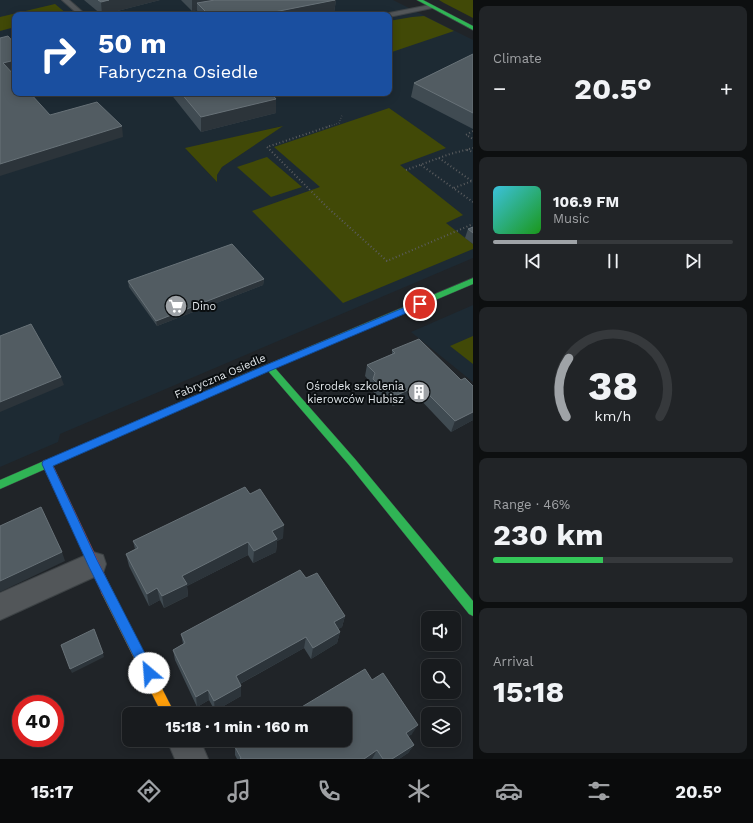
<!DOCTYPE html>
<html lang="en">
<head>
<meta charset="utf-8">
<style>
	:root { --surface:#181b1e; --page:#212427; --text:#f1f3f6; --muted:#9fa1a4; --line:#36393c; --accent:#9fa3a7 }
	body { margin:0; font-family:"Work Sans",sans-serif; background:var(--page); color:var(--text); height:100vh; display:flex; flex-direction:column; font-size:15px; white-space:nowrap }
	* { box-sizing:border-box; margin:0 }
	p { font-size:13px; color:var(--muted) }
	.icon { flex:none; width:22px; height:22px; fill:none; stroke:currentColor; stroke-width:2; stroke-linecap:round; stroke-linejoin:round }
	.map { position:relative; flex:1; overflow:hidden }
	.side { display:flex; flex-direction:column; gap:6px; padding:6px; background:#0d0f10; width:280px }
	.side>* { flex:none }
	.top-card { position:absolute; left:12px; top:12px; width:380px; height:84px; border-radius:8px; box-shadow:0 2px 10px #0003,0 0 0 1px var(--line); background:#1a4fa0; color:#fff; overflow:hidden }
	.tools { position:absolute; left:421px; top:611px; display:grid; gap:8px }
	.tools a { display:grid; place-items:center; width:40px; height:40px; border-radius:8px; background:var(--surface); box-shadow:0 2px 10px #0003,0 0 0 1px var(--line); font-size:20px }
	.speed { position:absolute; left:12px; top:695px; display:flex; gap:8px; font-size:20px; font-weight:700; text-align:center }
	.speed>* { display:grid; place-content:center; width:52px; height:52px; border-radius:50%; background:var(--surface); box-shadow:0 2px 10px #0003,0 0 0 1px var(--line); line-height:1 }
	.speed .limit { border:6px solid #d22; background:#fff; color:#111 }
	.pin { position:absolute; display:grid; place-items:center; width:34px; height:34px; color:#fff; margin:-17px; border:2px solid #fff; border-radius:50%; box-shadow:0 1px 4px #0007 }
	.me { position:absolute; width:44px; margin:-22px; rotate:333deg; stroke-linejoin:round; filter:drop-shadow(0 0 3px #0008) }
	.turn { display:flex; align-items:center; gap:14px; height:84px; padding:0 20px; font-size:18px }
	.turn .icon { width:52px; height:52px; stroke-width:2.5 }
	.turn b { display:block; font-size:28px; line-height:34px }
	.big { font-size:30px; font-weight:700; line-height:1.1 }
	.side .widget { flex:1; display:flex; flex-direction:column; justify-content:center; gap:6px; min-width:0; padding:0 14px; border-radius:8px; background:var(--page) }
	.side .dial { align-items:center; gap:0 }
	.dial svg { height:104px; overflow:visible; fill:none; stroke:var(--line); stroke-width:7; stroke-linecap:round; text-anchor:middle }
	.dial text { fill:var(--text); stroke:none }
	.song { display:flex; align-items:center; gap:12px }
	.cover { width:48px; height:48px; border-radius:6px; background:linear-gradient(135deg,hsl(190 70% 55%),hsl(120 70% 35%)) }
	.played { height:4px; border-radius:2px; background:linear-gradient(90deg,var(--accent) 35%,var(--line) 35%) }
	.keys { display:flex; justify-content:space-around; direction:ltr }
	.heat { display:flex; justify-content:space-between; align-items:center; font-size:22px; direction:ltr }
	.charge { height:6px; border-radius:3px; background:linear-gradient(90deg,#34c759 46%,var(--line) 0) }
	.trip { position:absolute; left:122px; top:707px; width:230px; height:40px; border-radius:8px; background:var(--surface); box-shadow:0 2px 10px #0003,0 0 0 1px var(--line); font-weight:700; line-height:40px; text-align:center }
	.tab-bar { display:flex; height:64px; justify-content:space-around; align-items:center; background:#0a0b0c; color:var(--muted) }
	.tab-bar .icon { width:28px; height:28px }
	.tab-bar .active { color:var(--accent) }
	.tab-bar b { font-size:18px; color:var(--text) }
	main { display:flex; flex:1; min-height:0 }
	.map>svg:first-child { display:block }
</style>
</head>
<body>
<main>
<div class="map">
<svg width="473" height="759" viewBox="0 0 473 759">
	<rect width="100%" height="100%" fill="#202428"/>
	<g fill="#1d2a33" fill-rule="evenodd">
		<path d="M 0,0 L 393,0 L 473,40 L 473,258 L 60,434 L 58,442 L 0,467 ZM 15,15 L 389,15 L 389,93 L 15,93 ZM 282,126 L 222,167 L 217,175 L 217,182 L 186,149 Z"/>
		<path d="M 473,305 L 473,382 L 411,332 Z"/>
	</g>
	<g fill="#414907">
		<path d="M 439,0 L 473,0 L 473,18 L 444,3 Z"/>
		<path d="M 55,4 L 67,14 L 15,15 L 15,27 L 0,31 L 0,17 Z"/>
		<path d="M 424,16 L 454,31 L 389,53 L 389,21 L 412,17 Z"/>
		<path d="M 389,108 L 446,148 L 400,165 L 463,215 L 446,223 L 473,244 L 473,249 L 343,303 L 252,211 L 320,187 L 274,147 Z"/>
		<path d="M 283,126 L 222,167 L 217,175 L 217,182 L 185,148 Z"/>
		<path d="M 267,157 L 302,187 L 271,197 L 237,167 Z"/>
		<path d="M 473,336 L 473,364 L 450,346 Z"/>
	</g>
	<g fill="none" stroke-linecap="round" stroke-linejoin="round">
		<g stroke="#3d4245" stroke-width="2">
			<g id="lane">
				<path d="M 62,0 L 69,0 L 86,15 L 79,15 Z"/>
				<path d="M 430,5 L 432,6 L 432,8 L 389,17 L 389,15 L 386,15 L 389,13 Z"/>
				<path d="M 213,9 L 216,11 L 215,12 L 202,15 L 187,15 L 190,13 Z"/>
			</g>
		</g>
		<g stroke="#3d4245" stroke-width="2">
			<g id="street">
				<path d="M 93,552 L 103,555 L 106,564 L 103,573 L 0,620 L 0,593 Z"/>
				<path d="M 167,740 L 200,740 L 208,759 L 175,759 Z"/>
			</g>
		</g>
		<g stroke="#3d4245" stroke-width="1">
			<g id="fast">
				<path d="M 417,0 L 423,0 L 473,26 L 473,30 Z"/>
				<path d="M 473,278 L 473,284 L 275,368 L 355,459 L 473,601 L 473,616 L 469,614 L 349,465 L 268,371 L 0,489 L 0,480 L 266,365 Z"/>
			</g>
		</g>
		<g stroke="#3d4245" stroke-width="1">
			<path id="slow" d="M 107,587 L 111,588 L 175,714 L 162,714 L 101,592 L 103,588 Z"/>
		</g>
		<g stroke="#3d4245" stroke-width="1">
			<path id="jam" d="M 47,460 L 51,461 L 111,588 L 113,592 L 111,596 L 107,597 L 103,596 L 42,464 L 43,461 Z"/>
		</g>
		<path stroke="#5b5d5f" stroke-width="1.5" stroke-dasharray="0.5 2" stroke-linecap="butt" d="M 327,127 L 339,123 L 342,115"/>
		<g stroke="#5b5d5f" stroke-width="2" stroke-dasharray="1 2.5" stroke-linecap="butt">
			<path d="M 330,126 L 267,147 L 328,208 L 387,261 L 473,224"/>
			<path d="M 473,131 L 466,135 L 473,139"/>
			<path d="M 467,150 L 473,152"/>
			<path d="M 439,158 L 473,182"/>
			<path d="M 421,165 L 473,202"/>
			<path d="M 406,170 L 450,154 L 473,148"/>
			<path d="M 454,188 L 472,181"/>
		</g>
		<use href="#lane" fill="#525659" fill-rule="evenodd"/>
		<use href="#street" fill="#525659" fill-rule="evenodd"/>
		<use href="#fast" fill="#30b455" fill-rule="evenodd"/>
		<use href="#slow" fill="#ff9f0a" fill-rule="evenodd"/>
		<use href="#jam" fill="#e5322d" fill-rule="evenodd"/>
	</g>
	<g fill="#404b52">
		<path d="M 84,0 L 160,0 L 102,15 Z"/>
		<path d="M 181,0 L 336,0 L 334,13 L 325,15 L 198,15 L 197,10 L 192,11 Z"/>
		<path d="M 473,54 L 473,129 L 411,97 L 414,83 Z"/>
		<path d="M 170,93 L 274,93 L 271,94 L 276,99 L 276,113 L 201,132 Z"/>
		<path d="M 473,227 L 473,244 L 465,238 L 468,229 Z"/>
		<path d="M 264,279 L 263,285 L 157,326 L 129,287 L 128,281 Z"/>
		<path d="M 392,350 L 461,380 L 473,386 L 473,420 L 451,432 L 416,395 L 393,406 L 385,398 L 377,396 L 371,389 L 372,384 L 365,376 L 367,365 L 392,354 Z"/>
		<path d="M 250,494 L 283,538 L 277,541 L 276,552 L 253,563 L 248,555 L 187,586 L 188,596 L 164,608 L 160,600 L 149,606 L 129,566 L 126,554 L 135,549 L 133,541 Z"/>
		<path d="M 306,578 L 345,616 L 342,627 L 338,629 L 340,632 L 337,643 L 311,659 L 304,648 L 240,684 L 241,686 L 241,696 L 215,711 L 209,700 L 197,707 L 175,660 L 173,650 L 183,644 L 181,634 Z"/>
		<path d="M 372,680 L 412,734 L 408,736 L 414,745 L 408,753 L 399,759 L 237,759 L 235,755 L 235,747 Z"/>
	</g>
	<g fill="#2c343a">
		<path d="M 109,0 L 160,0 L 102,15 L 101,2 Z"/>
		<path d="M 192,0 L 249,0 L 197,3 L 197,10 L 192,11 Z"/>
		<path d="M 336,0 L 334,13 L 325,15 L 259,15 Z"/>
		<path d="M 15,60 L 15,70 L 6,73 L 3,63 Z"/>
		<path d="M 276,99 L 276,113 L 201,132 L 201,117 Z"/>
		<path d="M 122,126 L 123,137 L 0,176 L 0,164 Z"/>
		<path d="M 264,279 L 263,285 L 157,326 L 156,321 Z"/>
		<path d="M 61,377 L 64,385 L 0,412 L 0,402 Z"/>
		<path d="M 419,385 L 416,395 L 393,406 L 395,396 Z"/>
		<path d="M 473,412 L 473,420 L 451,432 L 455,421 Z"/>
		<path d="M 284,525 L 283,538 L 277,541 L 276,552 L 253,563 L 254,551 L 272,531 Z"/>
		<path d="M 248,542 L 248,555 L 187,586 L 188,596 L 164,608 L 162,596 L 182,576 Z"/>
		<path d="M 62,552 L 65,561 L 0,592 L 0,581 Z"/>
		<path d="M 157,588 L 160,600 L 149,606 L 147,594 Z"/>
		<path d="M 345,616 L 342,627 L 331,634 L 334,622 Z"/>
		<path d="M 340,632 L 337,643 L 311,659 L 313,648 Z"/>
		<path d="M 306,637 L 304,648 L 236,686 L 236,676 Z"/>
		<path d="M 103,653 L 104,657 L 72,673 L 70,669 Z"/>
		<path d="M 241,686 L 241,696 L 215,711 L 214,701 Z"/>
		<path d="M 208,690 L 209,700 L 197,707 L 196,697 Z"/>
		<path d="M 418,725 L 412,734 L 401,742 L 406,733 Z"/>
		<path d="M 414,745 L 408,753 L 399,759 L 392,759 Z"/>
		<path d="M 377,750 L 372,759 L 364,759 Z"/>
	</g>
	<g fill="#525c62" stroke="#687278">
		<path d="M 98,0 L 109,0 L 101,2 Z"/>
		<path d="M 215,0 L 335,0 L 259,15 L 209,15 L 197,3 Z"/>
		<path d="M 8,36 L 15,44 L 15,60 L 3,63 L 15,76 L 15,93 L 30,93 L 50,115 L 97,102 L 122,126 L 0,164 L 0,38 Z"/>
		<path d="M 473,54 L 473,113 L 414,83 Z"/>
		<path d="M 181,93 L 271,93 L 276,99 L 201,117 Z"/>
		<path d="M 473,227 L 473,233 L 468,229 Z"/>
		<path d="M 232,244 L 264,279 L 156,321 L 128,281 Z"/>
		<path d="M 31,324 L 61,377 L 0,402 L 0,336 Z"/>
		<path d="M 419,339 L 461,380 L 465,378 L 473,386 L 473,412 L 455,421 L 419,385 L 395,396 L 387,387 L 380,386 L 373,379 L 375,373 L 367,365 L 395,353 L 392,350 Z"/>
		<path d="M 245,487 L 250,494 L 260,489 L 284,525 L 272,531 L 277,539 L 254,551 L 248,542 L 182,576 L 187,584 L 162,596 L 157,588 L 147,594 L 126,554 L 138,548 L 133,541 Z"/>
		<path d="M 41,507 L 62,552 L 0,581 L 0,526 Z"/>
		<path d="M 300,570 L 306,578 L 317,573 L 345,616 L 334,622 L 340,632 L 313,648 L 306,637 L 236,676 L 241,686 L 214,701 L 208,690 L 196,697 L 173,650 L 185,643 L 181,634 Z"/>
		<path d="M 94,629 L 103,653 L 70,669 L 61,645 Z"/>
		<path d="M 365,669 L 372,680 L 383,673 L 418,725 L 406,733 L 414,745 L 392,759 L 383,759 L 377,750 L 364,759 L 240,759 L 241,758 L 235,747 L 246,740 L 345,740 L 345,714 L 290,714 Z"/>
	</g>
	<path fill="#1a73e8" stroke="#114b97" d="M 420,301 L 423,302 L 424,304 L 423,306 L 272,370 L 53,466 L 97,560 L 153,669 L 155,673 L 153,677 L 149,679 L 144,677 L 89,567 L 42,464 L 43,461 L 266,365 Z"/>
	<defs>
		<g id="supermarket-disc" transform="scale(1.15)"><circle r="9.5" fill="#9fa3a7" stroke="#0a0e10"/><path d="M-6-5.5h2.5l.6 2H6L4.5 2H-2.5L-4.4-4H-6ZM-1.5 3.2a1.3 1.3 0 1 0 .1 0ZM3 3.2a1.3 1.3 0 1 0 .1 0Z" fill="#fff"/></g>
		<g id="building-disc" transform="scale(1.15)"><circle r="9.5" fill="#9fa3a7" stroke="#0a0e10"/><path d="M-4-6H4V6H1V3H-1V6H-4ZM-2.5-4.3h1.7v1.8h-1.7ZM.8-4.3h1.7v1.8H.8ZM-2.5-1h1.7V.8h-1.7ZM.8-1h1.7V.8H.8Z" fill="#fff"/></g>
	</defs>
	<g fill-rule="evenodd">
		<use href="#supermarket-disc" x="176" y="306"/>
		<use href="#building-disc" x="419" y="392"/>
	</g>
	<g text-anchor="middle" stroke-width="4" stroke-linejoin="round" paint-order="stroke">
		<g font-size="11" fill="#e3e8ec" stroke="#0a0e10" text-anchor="start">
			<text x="192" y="310">Dino</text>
			<text x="404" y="390" text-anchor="end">Ośrodek szkolenia<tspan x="404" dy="13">kierowców Hubisz</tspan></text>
		</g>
		<g font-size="11" fill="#e3e8ec" stroke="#0a0e10">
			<text transform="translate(220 376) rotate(-23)" y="4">Fabryczna Osiedle</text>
		</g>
	</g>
</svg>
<div class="tools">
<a><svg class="icon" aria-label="sound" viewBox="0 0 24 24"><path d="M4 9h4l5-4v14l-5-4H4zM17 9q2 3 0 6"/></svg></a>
<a><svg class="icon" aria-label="search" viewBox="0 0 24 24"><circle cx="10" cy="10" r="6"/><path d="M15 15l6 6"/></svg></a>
<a><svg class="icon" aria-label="layers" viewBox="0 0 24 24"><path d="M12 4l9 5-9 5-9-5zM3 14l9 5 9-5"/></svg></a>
</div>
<div class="speed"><div class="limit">40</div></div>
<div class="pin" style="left:420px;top:304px;background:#d93025"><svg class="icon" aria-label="arrive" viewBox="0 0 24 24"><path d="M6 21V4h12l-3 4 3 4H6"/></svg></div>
<svg class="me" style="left:149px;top:673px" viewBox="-20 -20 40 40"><circle r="19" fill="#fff"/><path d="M0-13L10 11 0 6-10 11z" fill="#1a73e8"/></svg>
<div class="trip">15:18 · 1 min · 160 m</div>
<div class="top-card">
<div class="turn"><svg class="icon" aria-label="right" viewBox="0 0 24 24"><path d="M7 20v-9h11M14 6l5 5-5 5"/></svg><div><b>50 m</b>Fabryczna Osiedle</div></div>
</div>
</div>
<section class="side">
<div class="widget"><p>Climate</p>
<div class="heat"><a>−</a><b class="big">20.5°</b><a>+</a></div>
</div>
<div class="widget">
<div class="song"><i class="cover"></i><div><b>106.9 FM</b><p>Music</p></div></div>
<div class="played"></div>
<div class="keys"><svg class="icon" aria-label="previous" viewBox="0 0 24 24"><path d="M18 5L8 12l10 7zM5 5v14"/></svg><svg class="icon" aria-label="pause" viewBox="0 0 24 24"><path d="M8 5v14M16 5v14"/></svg><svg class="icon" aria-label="next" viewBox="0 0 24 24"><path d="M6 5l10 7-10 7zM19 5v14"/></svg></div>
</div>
<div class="widget dial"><svg viewBox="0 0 100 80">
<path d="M14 69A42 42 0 1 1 86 69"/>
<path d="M14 69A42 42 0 0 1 16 24" stroke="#9fa3a7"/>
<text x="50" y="56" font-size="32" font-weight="700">38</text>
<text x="50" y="72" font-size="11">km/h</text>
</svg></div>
<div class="widget"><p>Range · 46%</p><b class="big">230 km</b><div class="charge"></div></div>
<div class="widget"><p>Arrival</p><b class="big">15:18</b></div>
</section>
</main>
<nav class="tab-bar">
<b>15:17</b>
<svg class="icon active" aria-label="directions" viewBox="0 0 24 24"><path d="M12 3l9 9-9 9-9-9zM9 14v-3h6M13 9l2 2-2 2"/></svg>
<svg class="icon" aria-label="music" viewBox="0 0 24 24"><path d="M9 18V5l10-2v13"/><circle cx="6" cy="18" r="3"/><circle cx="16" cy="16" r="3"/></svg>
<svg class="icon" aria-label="phone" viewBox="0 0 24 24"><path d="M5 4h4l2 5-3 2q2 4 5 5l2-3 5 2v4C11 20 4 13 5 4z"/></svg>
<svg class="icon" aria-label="climate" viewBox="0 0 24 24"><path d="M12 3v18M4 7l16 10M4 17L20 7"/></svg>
<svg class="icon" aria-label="car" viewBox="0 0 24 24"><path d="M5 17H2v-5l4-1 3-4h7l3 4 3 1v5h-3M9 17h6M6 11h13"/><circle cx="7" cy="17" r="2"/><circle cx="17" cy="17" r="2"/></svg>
<svg class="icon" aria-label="filters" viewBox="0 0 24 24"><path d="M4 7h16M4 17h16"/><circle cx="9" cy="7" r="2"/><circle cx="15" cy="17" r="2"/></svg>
<b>20.5°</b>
</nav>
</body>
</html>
